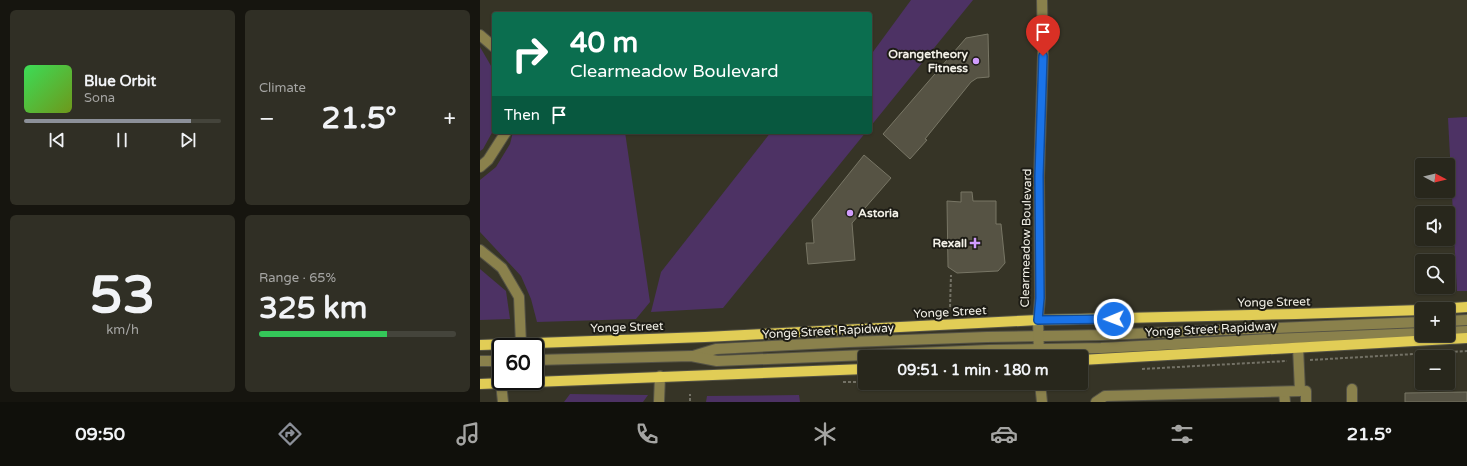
<!DOCTYPE html>
<html lang="en">
<head>
<meta charset="utf-8">
<style>
	:root { --surface:#28271c; --page:#302f25; --text:#f1f3f6; --muted:#a5a5a3; --line:#44443b; --accent:#8c9099 }
	body { margin:0; font-family:"Varela Round",sans-serif; background:var(--page); color:var(--text); height:100vh; display:flex; flex-direction:column; font-size:15px; white-space:nowrap }
	* { box-sizing:border-box; margin:0 }
	p { font-size:13px; color:var(--muted) }
	.icon { flex:none; width:22px; height:22px; fill:none; stroke:currentColor; stroke-width:2; stroke-linecap:round; stroke-linejoin:round }
	.map { position:relative; flex:1; overflow:hidden }
	.drawer { display:flex; flex-direction:column; gap:10px; padding:10px; background:#16150f; width:480px }
	.drawer>* { flex:none }
	.hud { position:absolute; left:12px; top:12px; width:380px; height:122px; border-radius:4px; box-shadow:0 1px 3px #0004,0 0 0 1px var(--line); background:#0b6e4f; color:#fff; overflow:hidden }
	.needle { width:26px; rotate:97deg }
	.controls { position:absolute; left:935px; top:158px; display:grid; gap:8px }
	.controls a { display:grid; place-items:center; width:40px; height:40px; border-radius:4px; background:var(--surface); box-shadow:0 1px 3px #0004,0 0 0 1px var(--line); font-size:20px }
	.speed { position:absolute; left:12px; top:338px; display:flex; gap:8px; font-size:20px; font-weight:700; text-align:center }
	.speed>* { display:grid; place-content:center; width:52px; height:52px; border-radius:50%; background:var(--surface); box-shadow:0 1px 3px #0004,0 0 0 1px var(--line); line-height:1 }
	.speed .limit { border:2px solid #111; border-radius:6px; background:#fff; color:#111 }
	.pin { position:absolute; display:grid; place-items:center; width:34px; height:34px; color:#fff; margin:-41px -17px; border-radius:50% 50% 50% 0; rotate:-45deg; box-shadow:0 0 4px #0007 }
	.pin .icon { rotate:45deg }
	.me { position:absolute; width:44px; margin:-22px; rotate:269deg; stroke-linejoin:round; filter:drop-shadow(0 0 3px #0008) }
	.turn { display:flex; align-items:center; gap:14px; height:84px; padding:0 12px; font-size:18px }
	.turn .icon { width:52px; height:52px; stroke-width:2.5 }
	.turn b { display:block; font-size:28px; line-height:34px }
	.then { display:flex; align-items:center; height:38px; padding:0 12px; background:#0003; gap:8px; font-size:15px }
	.big { font-size:30px; font-weight:700; line-height:1.1 }
	.drawer .widget { flex:1; display:flex; flex-direction:column; justify-content:center; gap:6px; min-width:0; padding:0 14px; border-radius:6px; background:var(--page) }
	.drawer .dial { align-items:center; gap:0 }
	.dial b { font-size:52px; line-height:1 }
	.song { display:flex; align-items:center; gap:12px }
	.cover { width:48px; height:48px; border-radius:6px; background:linear-gradient(135deg,hsl(130 70% 55%),hsl(80 70% 35%)) }
	.played { height:4px; border-radius:2px; background:linear-gradient(90deg,var(--accent) 85%,var(--line) 85%) }
	.keys { display:flex; justify-content:space-around; direction:ltr }
	.heat { display:flex; justify-content:space-between; align-items:center; font-size:22px; direction:ltr }
	.charge { height:6px; border-radius:3px; background:linear-gradient(90deg,#34c759 65%,var(--line) 0) }
	.drawer .tiles { flex:1; display:grid; gap:10px; grid-template-columns:repeat(2,1fr) }
	.trip { position:absolute; left:378px; top:350px; width:230px; height:40px; border-radius:4px; background:var(--surface); box-shadow:0 1px 3px #0004,0 0 0 1px var(--line); font-weight:700; line-height:40px; text-align:center }
	.menu { display:flex; height:64px; justify-content:space-around; align-items:center; background:#10100b; color:var(--muted) }
	.menu .icon { width:28px; height:28px }
	.menu .current { color:var(--accent) }
	.menu b { font-size:18px; color:var(--text) }
	main { display:flex; flex:1; min-height:0 }
	.map>svg:first-child { display:block }
</style>
</head>
<body>
<main>
<section class="drawer">
<div class="tiles">
<div class="widget">
<div class="song"><i class="cover"></i><div><b>Blue Orbit</b><p>Sona</p></div></div>
<div class="played"></div>
<div class="keys"><svg class="icon" aria-label="previous" viewBox="0 0 24 24"><path d="M18 5L8 12l10 7zM5 5v14"/></svg><svg class="icon" aria-label="pause" viewBox="0 0 24 24"><path d="M8 5v14M16 5v14"/></svg><svg class="icon" aria-label="next" viewBox="0 0 24 24"><path d="M6 5l10 7-10 7zM19 5v14"/></svg></div>
</div>
<div class="widget"><p>Climate</p>
<div class="heat"><a>−</a><b class="big">21.5°</b><a>+</a></div>
</div>
<div class="widget dial"><b>53</b><p>km/h</p></div>
<div class="widget"><p>Range · 65%</p><b class="big">325 km</b><div class="charge"></div></div>
</div>
</section>
<div class="map">
<svg width="987" height="402" viewBox="0 0 987 402">
	<rect width="100%" height="100%" fill="#363426"/>
	<g fill="#4d3264">
		<path d="M 431,0 L 493,0 L 390,127 L 390,56 Z"/>
		<path d="M 0,47 L 14,71 L 14,129 L 3,149 L 0,151 Z"/>
		<path d="M 987,117 L 987,291 L 977,291 L 968,118 Z"/>
		<path d="M 33,132 L 145,132 L 170,302 L 156,319 L 57,322 L 51,299 L 41,276 L 0,232 L 0,180 L 16,167 L 30,144 Z"/>
		<path d="M 291,132 L 386,132 L 243,308 L 171,312 L 181,272 Z"/>
		<path d="M 0,269 L 26,291 L 30,319 L 0,320 Z"/>
		<path d="M 90,394 L 168,395 L 163,402 L 84,402 Z"/>
		<path d="M 319,395 L 320,402 L 226,402 L 227,396 Z"/>
	</g>
	<g fill="#565344" stroke="#787665">
		<path d="M 508,34 L 509,77 L 497,78 L 491,82 L 445,139 L 447,140 L 430,159 L 403,134 L 486,38 Z"/>
		<path d="M 384,155 L 411,178 L 372,223 L 375,260 L 328,264 L 326,243 L 334,243 L 332,220 Z"/>
		<path d="M 481,192 L 492,192 L 493,201 L 516,201 L 516,224 L 521,224 L 525,263 L 518,271 L 477,273 L 468,267 L 467,201 L 481,202 Z"/>
		<path d="M 987,392 L 987,402 L 925,402 L 925,393 Z"/>
	</g>
	<g fill="none" stroke-linecap="round" stroke-linejoin="round">
		<g stroke="#545245" stroke-width="12">
			<g id="minor">
				<path d="M 0,35 L 14,47"/>
				<path d="M 0,167 L 8,160 L 26,132"/>
				<path d="M 0,250 L 22,268 L 39,297 L 41,344"/>
				<path d="M 968,321 L 987,320"/>
				<path d="M 968,332 L 987,331"/>
				<path d="M 213,356 L 236,349 L 369,342 L 507,337 L 623,335 L 942,322"/>
				<path d="M 559,357 L 558,320 L 560,298 L 559,176 L 563,55 L 562,0"/>
				<path d="M 55,360 L 211,356 L 237,361 L 509,350 L 621,348 L 793,339 L 942,333"/>
				<path d="M 0,361 L 21,361"/>
				<path d="M 21,383 L 23,402"/>
				<path d="M 560,383 L 562,402"/>
				<path d="M 872,389 L 872,402"/>
				<path d="M 826,391 L 826,402"/>
				<path d="M 804,392 L 805,402"/>
				<path d="M 179,402 L 180,376"/>
				<path d="M 616,402 L 625,396 L 820,391 L 818,347"/>
			</g>
		</g>
		<g stroke="#545245" stroke-width="12">
			<g id="major">
				<path d="M 957,309 L 987,307"/>
				<path d="M 0,345 L 225,337 L 558,320 L 816,314 L 942,310"/>
				<path d="M 601,360 L 987,338"/>
				<path d="M 0,384 L 385,369"/>
			</g>
		</g>
		<g stroke="#737165" stroke-width="2" stroke-dasharray="3 2" stroke-linecap="butt">
			<path d="M 470,307 L 471,275"/>
			<path d="M 830,360 L 987,351"/>
			<path d="M 662,369 L 807,361"/>
			<path d="M 601,372 L 608,372"/>
			<path d="M 363,382 L 385,382"/>
			<path d="M 210,401 L 210,394"/>
		</g>
		<use href="#minor" stroke="#8a814c" stroke-width="10"/>
		<use href="#major" stroke="#e1cd56" stroke-width="10"/>
	</g>
	<g fill="none" stroke-linecap="round" stroke-linejoin="round">
		<g stroke="#114b97" stroke-width="10">
			<path id="route" d="M 563,56 L 559,176 L 560,298 L 558,320 L 634,319"/>
		</g>
		<use href="#route" stroke="#1a73e8" stroke-width="7"/>
	</g>
	<g fill="#d19dfe" stroke="#1d1c15" stroke-width="1.5">
		<circle cx="496" cy="61" r="4"/>
		<circle cx="370" cy="213" r="4"/>
		<path d="M493 237h4v4h4v4h-4v4h-4v-4h-4v-4h4z"/>
	</g>
	<g text-anchor="middle" stroke-width="4" stroke-linejoin="round" paint-order="stroke">
		<g font-size="12" font-weight="bold" fill="#f2f0e7" stroke="#1d1c15" text-anchor="end">
			<text x="488" y="58">Orangetheory<tspan x="488" dy="14">Fitness</tspan></text>
			<text x="378" y="217" text-anchor="start">Astoria</text>
			<text x="487" y="247">Rexall</text>
		</g>
		<g font-size="12" fill="#f2f0e7" stroke="#1d1c15">
			<text transform="translate(546 238) rotate(-89)" y="4">Clearmeadow Boulevard</text>
			<text transform="translate(794 302) rotate(-1)" y="4">Yonge Street</text>
			<text transform="translate(470 312) rotate(-3)" y="4">Yonge Street</text>
			<text transform="translate(147 327) rotate(-2)" y="4">Yonge Street</text>
			<text transform="translate(731 329) rotate(-3)" y="4">Yonge Street Rapidway</text>
			<text transform="translate(348 331) rotate(-3)" y="4">Yonge Street Rapidway</text>
		</g>
	</g>
</svg>
<div class="controls">
<a><svg class="needle" viewBox="-14 -14 28 28"><path d="M0-13l5 13h-10z" fill="#e53935"/><path d="M0 13l5-13h-10z" fill="#a5a5a3"/></svg></a>
<a><svg class="icon" aria-label="sound" viewBox="0 0 24 24"><path d="M4 9h4l5-4v14l-5-4H4zM17 9q2 3 0 6"/></svg></a>
<a><svg class="icon" aria-label="search" viewBox="0 0 24 24"><circle cx="10" cy="10" r="6"/><path d="M15 15l6 6"/></svg></a>
<a>+</a>
<a>−</a>
</div>
<div class="speed"><div class="limit">60</div></div>
<div class="pin" style="left:563px;top:56px;background:#d93025"><svg class="icon" aria-label="arrive" viewBox="0 0 24 24"><path d="M6 21V4h12l-3 4 3 4H6"/></svg></div>
<svg class="me" style="left:634px;top:319px" viewBox="-20 -20 40 40"><circle r="17" fill="#1a73e8" stroke="#fff" stroke-width="3"/><path d="M0-11L8 9 0 5-8 9z" fill="#fff"/></svg>
<div class="trip">09:51 · 1 min · 180 m</div>
<div class="hud">
<div class="turn"><svg class="icon" aria-label="right" viewBox="0 0 24 24"><path d="M7 20v-9h11M14 6l5 5-5 5"/></svg><div><b>40 m</b>Clearmeadow Boulevard</div></div>
<div class="then">Then<svg class="icon" aria-label="arrive" viewBox="0 0 24 24"><path d="M6 21V4h12l-3 4 3 4H6"/></svg></div>
</div>
</div>
</main>
<nav class="menu">
<b>09:50</b>
<svg class="icon current" aria-label="directions" viewBox="0 0 24 24"><path d="M12 3l9 9-9 9-9-9zM9 14v-3h6M13 9l2 2-2 2"/></svg>
<svg class="icon" aria-label="music" viewBox="0 0 24 24"><path d="M9 18V5l10-2v13"/><circle cx="6" cy="18" r="3"/><circle cx="16" cy="16" r="3"/></svg>
<svg class="icon" aria-label="phone" viewBox="0 0 24 24"><path d="M5 4h4l2 5-3 2q2 4 5 5l2-3 5 2v4C11 20 4 13 5 4z"/></svg>
<svg class="icon" aria-label="climate" viewBox="0 0 24 24"><path d="M12 3v18M4 7l16 10M4 17L20 7"/></svg>
<svg class="icon" aria-label="car" viewBox="0 0 24 24"><path d="M5 17H2v-5l4-1 3-4h7l3 4 3 1v5h-3M9 17h6M6 11h13"/><circle cx="7" cy="17" r="2"/><circle cx="17" cy="17" r="2"/></svg>
<svg class="icon" aria-label="filters" viewBox="0 0 24 24"><path d="M4 7h16M4 17h16"/><circle cx="9" cy="7" r="2"/><circle cx="15" cy="17" r="2"/></svg>
<b>21.5°</b>
</nav>
</body>
</html>
